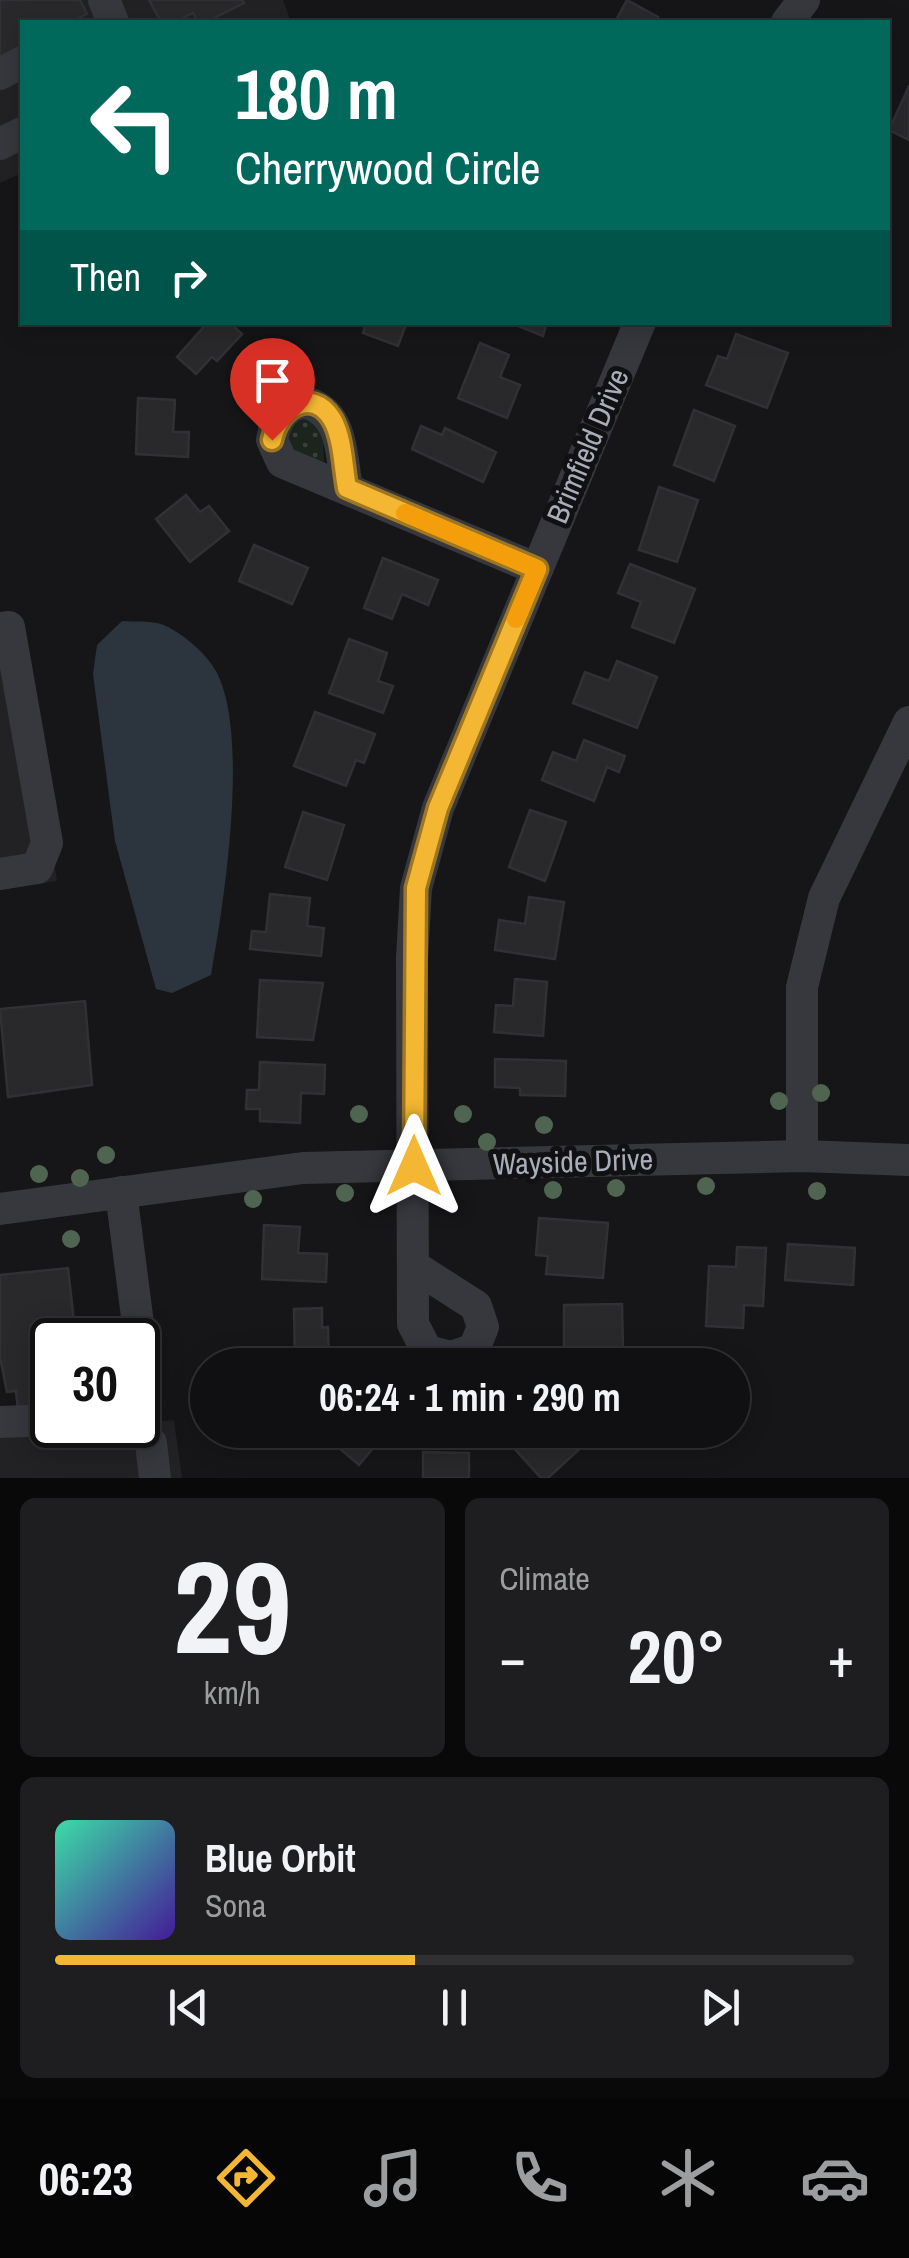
<!DOCTYPE html>
<html lang="en">
<head>
<meta charset="utf-8">
<style>
	:root { --surface:#101012; --page:#1e1e20; --text:#f1f3f6; --muted:#9c9d9f; --line:#303032; --accent:#f4b733 }
	body { margin:0; font-family:"Archivo Narrow",sans-serif; background:var(--page); color:var(--text); height:100vh; display:flex; flex-direction:column; font-size:38px; white-space:nowrap }
	* { box-sizing:border-box; margin:0 }
	p { font-size:32px; color:var(--muted) }
	.icon { flex:none; width:55px; height:55px; fill:none; stroke:currentColor; stroke-width:2; stroke-linecap:round; stroke-linejoin:round }
	.map { position:relative; height:1478px; overflow:hidden }
	.side { display:flex; flex-direction:column; gap:20px; padding:20px; background:#09090a; flex:1 }
	.side>* { flex:none }
	.hud { position:absolute; left:20px; top:20px; width:870px; height:305px; border-radius:0px; box-shadow:0 5px 25px #0003,0 0 0 2px var(--line); background:#00695c; color:#fff; overflow:hidden }
	.speed { position:absolute; left:30px; top:1318px; display:flex; gap:20px; font-size:50px; font-weight:700; text-align:center }
	.speed>* { display:grid; place-content:center; width:130px; height:130px; border-radius:50%; background:var(--surface); box-shadow:0 5px 25px #0003,0 0 0 2px var(--line); line-height:1 }
	.speed .limit { border:5px solid #111; border-radius:15px; background:#fff; color:#111 }
	.pin { position:absolute; display:grid; place-items:center; width:85px; height:85px; color:#fff; margin:-102px -42px; border-radius:50% 50% 50% 0; rotate:-45deg; box-shadow:0 0 10px #0007 }
	.pin .icon { rotate:45deg }
	.me { position:absolute; width:110px; margin:-55px; rotate:0deg; stroke-linejoin:round; filter:drop-shadow(0 0 8px #0008) }
	.turn { display:flex; align-items:center; gap:35px; height:210px; padding:0 50px; font-size:45px }
	.turn .icon { width:130px; height:130px; stroke-width:2.5 }
	.turn b { display:block; font-size:70px; line-height:85px }
	.then { display:flex; align-items:center; height:95px; padding:0 50px; background:#0003; gap:20px; font-size:38px }
	.big { font-size:75px; font-weight:700; line-height:1.1 }
	.side .tile { flex:1; display:flex; flex-direction:column; justify-content:center; gap:15px; min-width:0; padding:0 35px; border-radius:15px; background:var(--page) }
	.side .dial { align-items:center; gap:0 }
	.dial b { font-size:130px; line-height:1 }
	.song { display:flex; align-items:center; gap:30px }
	.cover { width:120px; height:120px; border-radius:15px; background:linear-gradient(135deg,hsl(160 70% 55%),hsl(260 70% 35%)) }
	.played { height:10px; border-radius:5px; background:linear-gradient(90deg,var(--accent) 45%,var(--line) 45%) }
	.keys { display:flex; justify-content:space-around; direction:ltr }
	.heat { display:flex; justify-content:space-between; align-items:center; font-size:55px; direction:ltr }
	.side .tiles { flex:1; display:grid; gap:20px; grid-template-columns:1fr 1fr }
	.tile:last-child { grid-column:span 2 }
	.trip { position:absolute; left:190px; top:1348px; width:560px; height:100px; border-radius:50px; background:var(--surface); box-shadow:0 5px 25px #0003,0 0 0 2px var(--line); font-weight:700; line-height:100px; text-align:center }
	.dock { display:flex; height:160px; justify-content:space-around; align-items:center; background:#060607; color:var(--muted) }
	.dock .icon { width:70px; height:70px }
	.dock .current { color:var(--accent) }
	.dock b { font-size:45px; color:var(--text) }
	.map>svg:first-child { display:block }
</style>
</head>
<body>
<div class="map">
<svg width="909" height="1478" viewBox="0 0 909 1478">
	<defs>
		<pattern id="grass-dots" width="8" height="8" patternUnits="userSpaceOnUse" patternTransform="scale(2.5)"><rect width="8" height="8" fill="#1c241e"/><path d="M2 2h.1M6 6h.1" fill="none" stroke="#3a413d" stroke-width="1.8" stroke-linecap="round"/></pattern>
	</defs>
	<rect width="100%" height="100%" fill="#161618"/>
	<g fill="#222225">
		<path d="M 0,0 L 283,0 L 291,22 L 22,22 L 22,173 L 0,183 Z"/>
		<path d="M 15,612 L 57,881 L 0,890 L 0,615 Z"/>
		<path d="M 174,1420 L 182,1478 L 0,1478 L 0,1438 Z"/>
	</g>
	<path fill="url(#grass-dots)" d="M 306,418 L 322,427 L 324,464 L 297,455 L 286,436 L 290,426 Z"/>
	<path fill="#2c353d" d="M 122,621 C 136,622 156,620 168,627 C 186,636 210,657 218,675 C 249,741 224,902 211,975 L 172,993 L 156,989 L 115,841 L 93,674 L 97,645 Z"/>
	<g fill="#29292c" stroke="#313035" stroke-width="2.5">
		<path d="M 0,0 L 80,0 L 87,14 L 70,22 L 22,22 L 22,55 L 0,66 Z"/>
		<path d="M 149,0 L 242,0 L 244,3 L 206,22 L 198,22 L 193,13 L 175,22 L 161,22 Z"/>
		<path d="M 627,0 L 658,17 L 655,22 L 615,22 Z"/>
		<path d="M 909,86 L 909,140 L 889,130 Z"/>
		<path d="M 208,322 L 229,322 L 242,334 L 217,361 L 212,357 L 196,374 L 177,357 Z"/>
		<path d="M 355,322 L 407,322 L 398,346 L 363,333 L 365,326 Z"/>
		<path d="M 508,322 L 547,322 L 543,336 Z"/>
		<path d="M 736,334 L 788,353 L 767,408 L 706,385 L 718,356 L 727,359 Z"/>
		<path d="M 480,343 L 509,355 L 500,377 L 520,385 L 507,418 L 458,398 Z"/>
		<path d="M 138,398 L 175,400 L 173,432 L 189,432 L 188,457 L 136,454 Z"/>
		<path d="M 694,410 L 735,426 L 714,481 L 674,465 Z"/>
		<path d="M 421,426 L 442,435 L 445,428 L 496,452 L 483,482 L 412,449 Z"/>
		<path d="M 659,487 L 698,500 L 677,562 L 639,550 Z"/>
		<path d="M 186,495 L 200,512 L 209,506 L 229,531 L 190,562 L 156,519 Z"/>
		<path d="M 254,545 L 308,568 L 292,604 L 239,581 Z"/>
		<path d="M 383,558 L 438,580 L 428,605 L 402,594 L 392,619 L 364,608 Z"/>
		<path d="M 630,564 L 695,589 L 674,643 L 632,627 L 641,602 L 618,593 Z"/>
		<path d="M 349,639 L 387,653 L 378,681 L 393,686 L 383,713 L 329,693 Z"/>
		<path d="M 617,661 L 657,677 L 637,728 L 573,703 L 585,672 L 609,681 Z"/>
		<path d="M 315,712 L 375,734 L 364,763 L 356,760 L 346,786 L 294,766 Z"/>
		<path d="M 584,740 L 625,756 L 619,772 L 607,767 L 594,801 L 542,780 L 553,752 L 576,761 Z"/>
		<path d="M 530,810 L 566,822 L 545,881 L 509,867 Z"/>
		<path d="M 303,812 L 344,825 L 327,880 L 285,867 Z"/>
		<path d="M 270,894 L 310,898 L 307,926 L 324,928 L 321,956 L 250,949 L 252,931 L 266,932 Z"/>
		<path d="M 529,897 L 564,902 L 555,959 L 495,950 L 499,920 L 525,924 Z"/>
		<path d="M 515,979 L 547,982 L 543,1036 L 494,1032 L 496,1005 L 513,1006 Z"/>
		<path d="M 260,980 L 323,983 L 313,1040 L 257,1037 Z"/>
		<path d="M 85,1001 L 92,1085 L 8,1097 L 0,1009 Z"/>
		<path d="M 495,1059 L 566,1061 L 565,1096 L 520,1095 L 520,1088 L 495,1087 Z"/>
		<path d="M 260,1062 L 325,1065 L 324,1094 L 301,1093 L 300,1123 L 260,1121 L 260,1109 L 246,1109 L 247,1090 L 259,1090 Z"/>
		<path d="M 539,1218 L 608,1223 L 603,1278 L 546,1274 L 548,1256 L 536,1255 Z"/>
		<path d="M 264,1225 L 300,1227 L 298,1253 L 327,1254 L 326,1282 L 262,1279 Z"/>
		<path d="M 788,1244 L 855,1248 L 853,1285 L 785,1280 Z"/>
		<path d="M 737,1247 L 766,1248 L 763,1306 L 744,1305 L 743,1328 L 706,1326 L 709,1266 L 736,1267 Z"/>
		<path d="M 68,1268 L 74,1322 L 100,1320 L 102,1340 L 52,1340 L 52,1418 L 19,1421 L 16,1391 L 7,1392 L 0,1357 L 0,1275 Z"/>
		<path d="M 622,1304 L 623,1348 L 580,1349 L 580,1361 L 564,1362 L 564,1305 Z"/>
		<path d="M 322,1308 L 322,1328 L 328,1327 L 329,1365 L 295,1365 L 294,1309 Z"/>
		<path d="M 333,1430 L 380,1430 L 385,1434 L 359,1465 L 332,1442 L 338,1434 Z"/>
		<path d="M 505,1430 L 573,1430 L 585,1444 L 548,1478 L 541,1478 L 501,1434 Z"/>
		<path d="M 423,1452 L 469,1453 L 469,1478 L 423,1478 Z"/>
	</g>
	<g fill="none" stroke-linecap="round" stroke-linejoin="round">
		<g stroke="#37383e" stroke-width="32">
			<path d="M 104,0 L 113,22"/>
			<path d="M 787,22 L 804,0"/>
			<path d="M 0,74 L 22,62"/>
			<path d="M 0,144 L 22,133"/>
			<path d="M 347,488 C 341,457 344,415 308,403 C 287,402 275,420 272,440 L 282,462 L 537,569"/>
			<path d="M 0,628 L 9,627 L 47,843 L 37,868 L 0,874"/>
			<path d="M 802,1156 L 802,987 L 824,898 L 909,722"/>
			<path d="M 121,1192 L 146,1386 L 138,1396"/>
			<path d="M 0,1209 L 303,1168 L 802,1156 L 909,1160"/>
			<path d="M 415,1267 L 476,1306 L 483,1327 L 474,1349 L 451,1357 L 427,1351 L 413,1324 L 412,958 L 416,888 L 438,808 L 640,322"/>
			<path d="M 0,1422 L 52,1420"/>
			<path d="M 151,1443 L 155,1478"/>
		</g>
	</g>
	<g fill="#506452">
		<circle cx="821" cy="1093" r="9"/>
		<circle cx="779" cy="1101" r="9"/>
		<circle cx="359" cy="1114" r="9"/>
		<circle cx="463" cy="1114" r="9"/>
		<circle cx="544" cy="1125" r="9"/>
		<circle cx="487" cy="1142" r="9"/>
		<circle cx="106" cy="1155" r="9"/>
		<circle cx="39" cy="1174" r="9"/>
		<circle cx="80" cy="1178" r="9"/>
		<circle cx="706" cy="1186" r="9"/>
		<circle cx="616" cy="1188" r="9"/>
		<circle cx="553" cy="1190" r="9"/>
		<circle cx="817" cy="1191" r="9"/>
		<circle cx="345" cy="1193" r="9"/>
		<circle cx="253" cy="1199" r="9"/>
		<circle cx="71" cy="1239" r="9"/>
	</g>
	<g fill="none" stroke-linecap="round" stroke-linejoin="round">
		<g stroke="#9f7721" stroke-width="25">
			<path id="route" d="M 272,440 C 277,411 311,385 332,419 C 343,438 343,467 347,488 L 537,569 L 438,808 L 416,888 L 414,1166"/>
		</g>
		<use href="#route" stroke="#f4b733" stroke-width="18"/>
		<path stroke="#f59e0b" stroke-width="18" d="M 405,513 L 537,569 L 516,619"/>
	</g>
	<g text-anchor="middle" stroke-width="10" stroke-linejoin="round" paint-order="stroke">
		<g font-size="30" fill="#a8adb9" stroke="#111113">
			<text transform="translate(588 446) rotate(-67)" y="10">Brimfield Drive</text>
			<text transform="translate(573 1162) rotate(-2)" y="10">Wayside Drive</text>
		</g>
	</g>
</svg>
<div class="speed"><div class="limit">30</div></div>
<div class="pin" style="left:272px;top:440px;background:#d93025"><svg class="icon" aria-label="arrive" viewBox="0 0 24 24"><path d="M6 21V4h12l-3 4 3 4H6"/></svg></div>
<svg class="me" style="left:414px;top:1166px" viewBox="-20 -20 40 40"><path d="M0-17L14 15 0 8-14 15z" fill="#f4b733" stroke="#fff" stroke-width="4"/></svg>
<div class="trip">06:24 · 1 min · 290 m</div>
<div class="hud">
<div class="turn"><svg class="icon" aria-label="left" viewBox="0 0 24 24"><path d="M17 20v-9H6M10 6l-5 5 5 5"/></svg><div><b>180 m</b>Cherrywood Circle</div></div>
<div class="then">Then<svg class="icon" aria-label="right" viewBox="0 0 24 24"><path d="M7 20v-9h11M14 6l5 5-5 5"/></svg></div>
</div>
</div>
<section class="side">
<div class="tiles">
<div class="tile dial"><b>29</b><p>km/h</p></div>
<div class="tile"><p>Climate</p>
<div class="heat"><a>−</a><b class="big">20°</b><a>+</a></div>
</div>
<div class="tile">
<div class="song"><i class="cover"></i><div><b>Blue Orbit</b><p>Sona</p></div></div>
<div class="played"></div>
<div class="keys"><svg class="icon" aria-label="previous" viewBox="0 0 24 24"><path d="M18 5L8 12l10 7zM5 5v14"/></svg><svg class="icon" aria-label="pause" viewBox="0 0 24 24"><path d="M8 5v14M16 5v14"/></svg><svg class="icon" aria-label="next" viewBox="0 0 24 24"><path d="M6 5l10 7-10 7zM19 5v14"/></svg></div>
</div>
</div>
</section>
<nav class="dock">
<b>06:23</b>
<svg class="icon current" aria-label="directions" viewBox="0 0 24 24"><path d="M12 3l9 9-9 9-9-9zM9 14v-3h6M13 9l2 2-2 2"/></svg>
<svg class="icon" aria-label="music" viewBox="0 0 24 24"><path d="M9 18V5l10-2v13"/><circle cx="6" cy="18" r="3"/><circle cx="16" cy="16" r="3"/></svg>
<svg class="icon" aria-label="phone" viewBox="0 0 24 24"><path d="M5 4h4l2 5-3 2q2 4 5 5l2-3 5 2v4C11 20 4 13 5 4z"/></svg>
<svg class="icon" aria-label="climate" viewBox="0 0 24 24"><path d="M12 3v18M4 7l16 10M4 17L20 7"/></svg>
<svg class="icon" aria-label="car" viewBox="0 0 24 24"><path d="M5 17H2v-5l4-1 3-4h7l3 4 3 1v5h-3M9 17h6M6 11h13"/><circle cx="7" cy="17" r="2"/><circle cx="17" cy="17" r="2"/></svg>
</nav>
</body>
</html>
